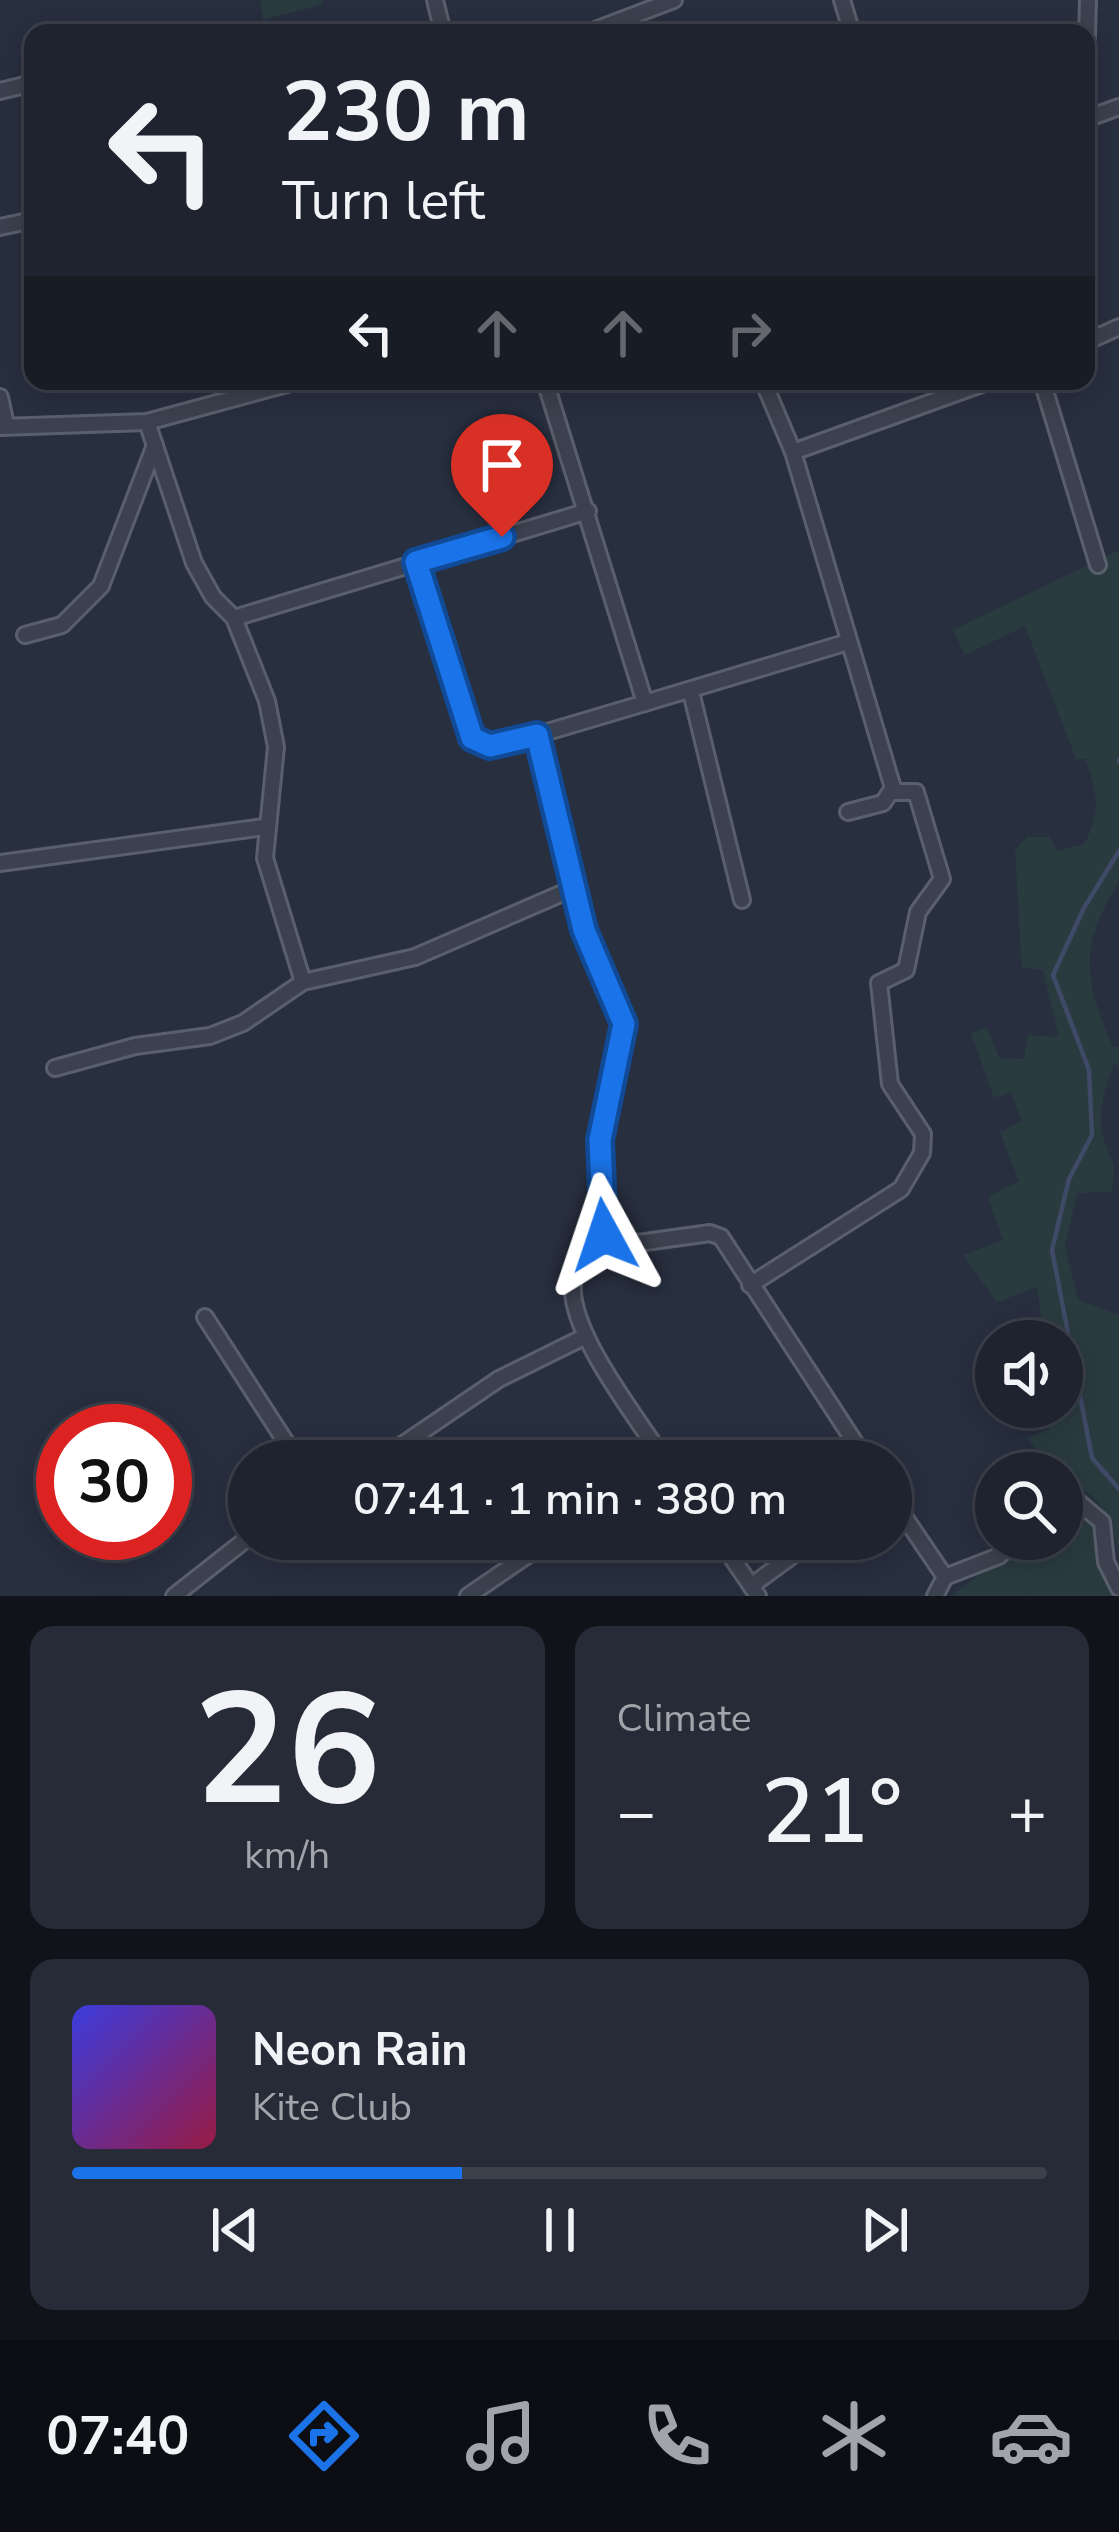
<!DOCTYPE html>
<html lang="en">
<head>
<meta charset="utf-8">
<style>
	:root { --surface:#1e232f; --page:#262b37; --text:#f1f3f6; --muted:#a1a4aa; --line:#3c404b; --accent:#1a73e8 }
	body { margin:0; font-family:"Nunito Sans",sans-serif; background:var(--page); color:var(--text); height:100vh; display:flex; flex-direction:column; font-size:45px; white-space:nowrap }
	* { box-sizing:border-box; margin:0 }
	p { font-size:39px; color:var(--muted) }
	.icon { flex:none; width:66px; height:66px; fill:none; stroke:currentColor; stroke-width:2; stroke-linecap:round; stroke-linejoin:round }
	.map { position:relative; height:1596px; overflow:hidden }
	.details { display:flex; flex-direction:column; gap:30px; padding:30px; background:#10131a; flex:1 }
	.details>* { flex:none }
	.hud { position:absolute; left:24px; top:24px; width:1071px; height:366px; border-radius:24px; box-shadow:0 6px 30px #0003,0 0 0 3px var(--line); background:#1e232f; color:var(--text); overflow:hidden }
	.fabs { position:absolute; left:975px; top:1320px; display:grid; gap:24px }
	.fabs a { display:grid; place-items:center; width:108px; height:108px; border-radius:50%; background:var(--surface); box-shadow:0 6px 30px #0003,0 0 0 3px var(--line); font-size:60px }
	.speed { position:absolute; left:36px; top:1404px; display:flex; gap:24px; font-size:60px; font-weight:700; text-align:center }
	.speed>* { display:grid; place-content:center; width:156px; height:156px; border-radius:50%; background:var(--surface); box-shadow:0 6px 30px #0003,0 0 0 3px var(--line); line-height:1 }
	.speed .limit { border:18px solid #d22; background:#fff; color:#111 }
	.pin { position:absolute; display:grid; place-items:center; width:102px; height:102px; color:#fff; margin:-123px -51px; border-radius:50% 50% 50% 0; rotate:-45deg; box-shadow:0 0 12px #0007 }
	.pin .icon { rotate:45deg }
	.me { position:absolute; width:132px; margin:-66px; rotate:355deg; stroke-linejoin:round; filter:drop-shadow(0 0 9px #0008) }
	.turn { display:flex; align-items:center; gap:42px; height:252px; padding:0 60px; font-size:54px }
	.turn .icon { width:156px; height:156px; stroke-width:2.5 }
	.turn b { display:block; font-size:84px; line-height:102px }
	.lanes { display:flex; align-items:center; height:114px; padding:0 60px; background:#0003; justify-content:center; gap:60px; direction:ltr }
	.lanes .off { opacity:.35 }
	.big { font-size:90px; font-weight:600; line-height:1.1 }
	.details .widget { flex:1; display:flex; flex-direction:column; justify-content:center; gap:18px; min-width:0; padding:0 42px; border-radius:24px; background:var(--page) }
	.details .dial { align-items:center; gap:0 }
	.dial b { font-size:156px; line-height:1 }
	.song { display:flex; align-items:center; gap:36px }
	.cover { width:144px; height:144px; border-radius:18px; background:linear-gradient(135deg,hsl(240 70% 55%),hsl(340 70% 35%)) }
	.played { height:12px; border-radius:6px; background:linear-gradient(90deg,var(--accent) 40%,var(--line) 40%) }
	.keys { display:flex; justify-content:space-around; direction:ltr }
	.heat { display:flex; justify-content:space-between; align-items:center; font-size:66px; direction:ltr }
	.details .tiles { flex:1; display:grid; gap:30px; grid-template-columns:1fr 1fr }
	.widget:last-child { grid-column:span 2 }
	.trip { position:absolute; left:228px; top:1440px; width:684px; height:120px; border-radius:60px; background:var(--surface); box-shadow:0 6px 30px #0003,0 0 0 3px var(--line); font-weight:600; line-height:120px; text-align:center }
	.menu { display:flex; height:192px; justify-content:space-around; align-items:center; background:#0c0e13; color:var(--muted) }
	.menu .icon { width:84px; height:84px }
	.menu .current { color:var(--accent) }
	.menu b { font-size:54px; color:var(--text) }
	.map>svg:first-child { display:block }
</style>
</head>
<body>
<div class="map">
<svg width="1119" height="1596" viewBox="0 0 1119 1596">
	<rect width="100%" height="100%" fill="#282f3f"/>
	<g fill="#2a3b40">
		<path d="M 260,0 L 323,0 L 323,4 L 263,20 Z"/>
		<path d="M 1119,550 L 1119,881 C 1079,948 1083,977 1113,1047 L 1119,1047 L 1119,1065 L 1114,1064 C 1105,1086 1096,1117 1104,1140 C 1111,1164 1119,1164 1111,1192 L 1077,1193 L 1065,1246 L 1078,1300 L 1119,1315 L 1119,1556 C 1115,1545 1115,1528 1109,1518 C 1092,1487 1049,1469 1027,1438 L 1049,1429 L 1048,1407 L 1062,1407 L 1062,1341 L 1044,1341 L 1037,1287 L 997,1302 L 963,1255 L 1003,1240 L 988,1197 L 1019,1181 L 1000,1132 L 1022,1121 L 1011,1092 L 994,1098 L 971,1033 L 987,1027 L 999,1058 L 1024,1059 L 1028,1035 L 1059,1037 L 1043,970 L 1022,968 L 1015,851 L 1027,837 L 1050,837 L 1057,851 L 1084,844 C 1101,812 1098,792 1085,759 L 1076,759 L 1025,626 L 965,655 L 953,630 Z"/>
		<path d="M 1062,1496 L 1101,1529 L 1117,1596 L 951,1596 L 1026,1539 L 1062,1539 Z"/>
	</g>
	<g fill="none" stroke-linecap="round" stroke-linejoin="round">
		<g stroke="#404a67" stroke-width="4.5">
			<path d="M 1119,760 L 1119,762"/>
			<path d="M 1119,851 L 1084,908 L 1053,975 L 1089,1070 L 1092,1135 L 1069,1179 L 1052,1250 L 1092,1458 L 1119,1489"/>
		</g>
		<g stroke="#5a5f6d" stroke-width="20">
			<g id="minor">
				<path d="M 435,0 L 443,33"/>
				<path d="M 842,0 L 852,33"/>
				<path d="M 587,33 L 674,0"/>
				<path d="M 1086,70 L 1088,0"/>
				<path d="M 0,91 L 33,83"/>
				<path d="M 1086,119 L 1119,107"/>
				<path d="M 0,227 L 33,220"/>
				<path d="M 1086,342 L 1119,327"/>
				<path d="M 545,381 L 645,703 L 537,735 L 583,930 L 624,1024 L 600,1140 L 604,1235 C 593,1249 576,1265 573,1283 C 568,1332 639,1420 665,1461"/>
				<path d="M 763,381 L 793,452 L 893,788 L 883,803 L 848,812"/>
				<path d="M 1042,381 L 1098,565"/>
				<path d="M 0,397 L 6,425"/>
				<path d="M 147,422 L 194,563 L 213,597 L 234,618 L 267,701 L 276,747 L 265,858 L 303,982"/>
				<path d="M 0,427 L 147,422 L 298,381"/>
				<path d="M 793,452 L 990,381"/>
				<path d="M 416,562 L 472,738 L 491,746 L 537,735"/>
				<path d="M 234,618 L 588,511"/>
				<path d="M 25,635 L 62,625 L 101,586 L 155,445"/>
				<path d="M 691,692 L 742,900"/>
				<path d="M 645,703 L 848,642"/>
				<path d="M 0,863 L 264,827"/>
				<path d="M 55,1068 L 135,1046 L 210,1036 L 243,1023 L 303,982 L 415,957 L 572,889"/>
				<path d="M 604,1235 L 638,1243 L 710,1233 L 721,1237 L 867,1461"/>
				<path d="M 750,1285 L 901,1189 L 922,1153 L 923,1134 L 890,1084 L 879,983 L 906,970 L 918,912 L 942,879 L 916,792 L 892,792"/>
				<path d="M 205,1317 L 298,1461"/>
				<path d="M 368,1461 L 402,1445 L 499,1379 L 586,1336"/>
				<path d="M 1062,1488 L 1102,1522 L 1106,1562 L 1119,1588"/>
				<path d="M 891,1497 L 945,1577"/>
				<path d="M 719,1539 L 758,1596"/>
				<path d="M 751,1586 L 815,1539"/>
				<path d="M 174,1596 L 249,1537"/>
				<path d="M 468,1596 L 551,1539"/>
				<path d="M 935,1596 L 945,1577 L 999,1556 L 1017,1539"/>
			</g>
		</g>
		<use href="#minor" stroke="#3c414f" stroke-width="14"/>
	</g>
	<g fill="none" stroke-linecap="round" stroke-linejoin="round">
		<g stroke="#114b97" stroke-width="30">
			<path id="route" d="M 502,537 L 416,562 L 472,738 L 490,746 L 537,735 L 584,930 L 624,1024 L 600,1140 L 604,1235"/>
		</g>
		<use href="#route" stroke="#1a73e8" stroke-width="21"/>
	</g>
</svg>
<div class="fabs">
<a><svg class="icon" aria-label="sound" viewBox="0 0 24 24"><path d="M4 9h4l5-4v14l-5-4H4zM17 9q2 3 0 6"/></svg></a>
<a><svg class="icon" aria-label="search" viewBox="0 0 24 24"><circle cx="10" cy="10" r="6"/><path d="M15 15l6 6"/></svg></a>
</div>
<div class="speed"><div class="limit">30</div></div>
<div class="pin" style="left:502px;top:537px;background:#d93025"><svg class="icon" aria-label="arrive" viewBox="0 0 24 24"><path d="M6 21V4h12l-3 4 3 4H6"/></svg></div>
<svg class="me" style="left:604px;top:1235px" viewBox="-20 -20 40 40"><path d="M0-17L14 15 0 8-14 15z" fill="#1a73e8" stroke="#fff" stroke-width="4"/></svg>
<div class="trip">07:41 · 1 min · 380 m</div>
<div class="hud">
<div class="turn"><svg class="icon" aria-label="left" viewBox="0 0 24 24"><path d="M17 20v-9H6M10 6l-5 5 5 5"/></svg><div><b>230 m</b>Turn left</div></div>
<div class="lanes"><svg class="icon" aria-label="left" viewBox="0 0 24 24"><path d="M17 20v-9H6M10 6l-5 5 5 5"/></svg><svg class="icon off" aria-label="ahead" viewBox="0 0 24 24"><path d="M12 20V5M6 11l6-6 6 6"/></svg><svg class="icon off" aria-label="ahead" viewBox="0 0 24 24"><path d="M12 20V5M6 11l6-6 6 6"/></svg><svg class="icon off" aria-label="right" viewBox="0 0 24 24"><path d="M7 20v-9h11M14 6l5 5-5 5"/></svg></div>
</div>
</div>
<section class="details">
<div class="tiles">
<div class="widget dial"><b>26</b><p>km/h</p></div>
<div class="widget"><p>Climate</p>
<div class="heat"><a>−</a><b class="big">21°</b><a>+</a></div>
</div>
<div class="widget">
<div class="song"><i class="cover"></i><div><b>Neon Rain</b><p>Kite Club</p></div></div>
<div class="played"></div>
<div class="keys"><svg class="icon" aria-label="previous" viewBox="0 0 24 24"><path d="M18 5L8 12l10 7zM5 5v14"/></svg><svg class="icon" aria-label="pause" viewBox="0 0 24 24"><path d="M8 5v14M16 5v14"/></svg><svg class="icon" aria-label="next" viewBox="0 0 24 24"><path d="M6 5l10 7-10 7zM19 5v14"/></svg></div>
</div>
</div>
</section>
<nav class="menu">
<b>07:40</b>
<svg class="icon current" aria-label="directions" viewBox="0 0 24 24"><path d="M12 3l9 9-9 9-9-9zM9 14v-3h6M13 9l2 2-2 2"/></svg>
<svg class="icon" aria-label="music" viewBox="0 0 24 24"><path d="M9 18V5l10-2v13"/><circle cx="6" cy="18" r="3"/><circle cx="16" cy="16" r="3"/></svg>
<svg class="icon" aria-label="phone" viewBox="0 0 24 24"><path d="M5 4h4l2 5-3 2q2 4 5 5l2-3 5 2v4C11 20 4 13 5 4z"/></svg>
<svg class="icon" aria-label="climate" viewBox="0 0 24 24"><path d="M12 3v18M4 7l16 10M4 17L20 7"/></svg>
<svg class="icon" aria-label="car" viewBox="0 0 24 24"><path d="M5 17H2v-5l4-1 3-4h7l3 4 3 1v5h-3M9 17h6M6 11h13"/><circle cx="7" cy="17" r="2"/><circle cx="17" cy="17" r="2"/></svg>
</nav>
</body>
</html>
